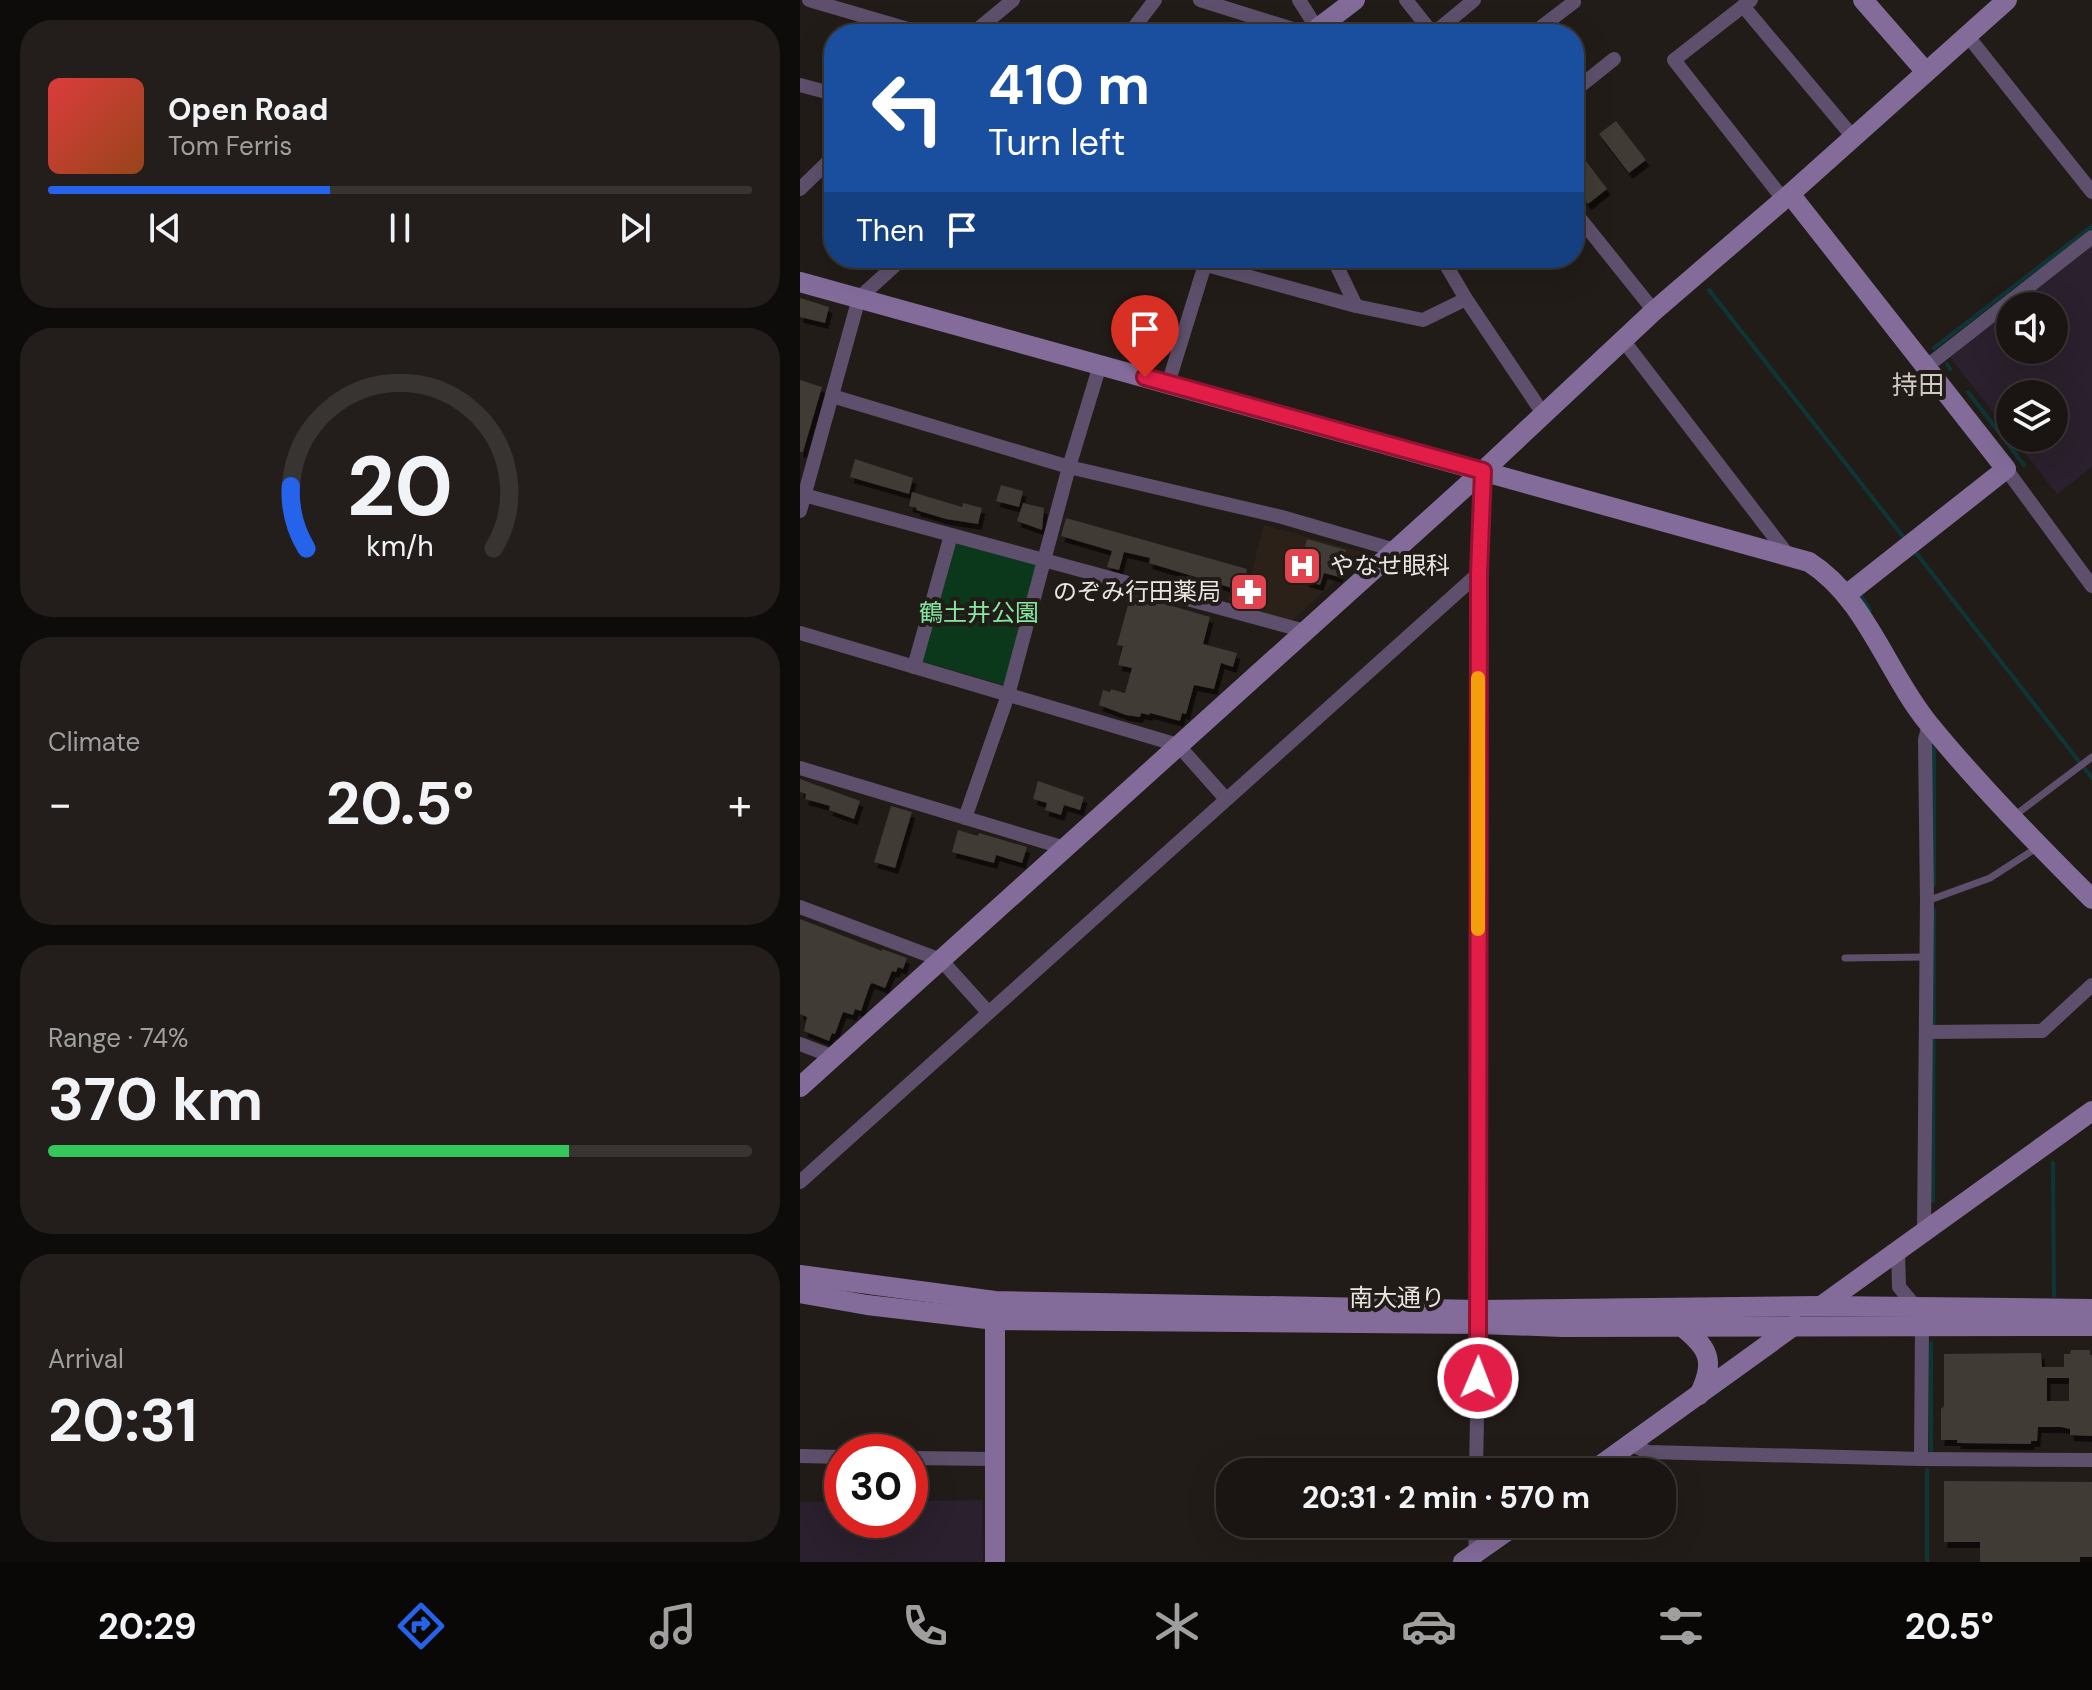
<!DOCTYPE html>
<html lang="en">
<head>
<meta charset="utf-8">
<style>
	:root { --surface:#1a1512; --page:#231e1b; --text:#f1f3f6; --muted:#9f9f9f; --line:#383432; --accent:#2563eb }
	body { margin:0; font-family:"DM Sans","Noto Sans JP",sans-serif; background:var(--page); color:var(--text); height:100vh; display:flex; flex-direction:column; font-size:30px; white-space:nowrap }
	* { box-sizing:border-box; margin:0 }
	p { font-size:26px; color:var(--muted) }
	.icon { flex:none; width:44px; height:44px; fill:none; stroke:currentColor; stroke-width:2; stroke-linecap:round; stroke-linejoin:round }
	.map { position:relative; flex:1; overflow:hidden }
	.side { display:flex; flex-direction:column; gap:20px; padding:20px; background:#0e0c0a; width:800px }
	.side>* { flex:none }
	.top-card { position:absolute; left:24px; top:24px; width:760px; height:244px; border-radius:32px; box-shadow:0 8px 32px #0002,0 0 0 2px var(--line); background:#1a4fa0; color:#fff; overflow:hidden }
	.controls { position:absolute; left:1196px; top:292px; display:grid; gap:16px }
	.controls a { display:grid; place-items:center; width:72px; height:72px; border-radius:50%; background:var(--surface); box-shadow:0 8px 32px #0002,0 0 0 2px var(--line); font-size:40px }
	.speed { position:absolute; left:24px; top:1434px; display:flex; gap:16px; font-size:40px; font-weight:700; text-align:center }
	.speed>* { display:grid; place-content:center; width:104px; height:104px; border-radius:50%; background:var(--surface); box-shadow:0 8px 32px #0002,0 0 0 2px var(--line); line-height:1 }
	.speed .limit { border:12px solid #d22; background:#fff; color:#111 }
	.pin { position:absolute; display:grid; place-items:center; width:68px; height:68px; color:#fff; margin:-82px -34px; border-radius:50% 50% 50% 0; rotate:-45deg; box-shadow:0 0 8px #0007 }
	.pin .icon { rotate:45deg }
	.me { position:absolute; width:88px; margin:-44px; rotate:1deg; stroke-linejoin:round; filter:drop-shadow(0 0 6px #0008) }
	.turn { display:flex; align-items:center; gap:28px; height:168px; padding:0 32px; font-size:36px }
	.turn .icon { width:104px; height:104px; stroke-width:2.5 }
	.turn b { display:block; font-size:56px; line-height:68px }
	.then { display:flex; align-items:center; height:76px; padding:0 32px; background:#0003; gap:16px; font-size:30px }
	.big { font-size:60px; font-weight:700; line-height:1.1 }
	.side .widget { flex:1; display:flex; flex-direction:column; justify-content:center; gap:12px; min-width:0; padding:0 28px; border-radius:32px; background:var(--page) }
	.side .dial { align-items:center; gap:0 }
	.dial svg { height:208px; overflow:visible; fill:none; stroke:var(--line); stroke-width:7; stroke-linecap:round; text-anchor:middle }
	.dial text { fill:var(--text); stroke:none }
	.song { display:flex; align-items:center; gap:24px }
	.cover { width:96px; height:96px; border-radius:12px; background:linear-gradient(135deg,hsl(0 70% 55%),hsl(20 70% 35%)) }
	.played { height:8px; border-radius:4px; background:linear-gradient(90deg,var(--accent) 40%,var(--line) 40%) }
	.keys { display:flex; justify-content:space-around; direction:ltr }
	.heat { display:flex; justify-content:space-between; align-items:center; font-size:44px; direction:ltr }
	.charge { height:12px; border-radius:6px; background:linear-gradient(90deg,#34c759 74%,var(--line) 0) }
	.trip { position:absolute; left:416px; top:1458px; width:460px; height:80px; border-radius:32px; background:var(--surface); box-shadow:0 8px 32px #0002,0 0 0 2px var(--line); font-weight:700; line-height:80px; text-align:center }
	.dock { display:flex; height:128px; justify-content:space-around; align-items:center; background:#0a0807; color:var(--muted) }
	.dock .icon { width:56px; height:56px }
	.dock .active { color:var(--accent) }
	.dock b { font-size:36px; color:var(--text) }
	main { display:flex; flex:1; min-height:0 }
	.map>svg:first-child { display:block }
</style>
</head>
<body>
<main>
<section class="side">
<div class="widget">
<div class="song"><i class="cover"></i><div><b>Open Road</b><p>Tom Ferris</p></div></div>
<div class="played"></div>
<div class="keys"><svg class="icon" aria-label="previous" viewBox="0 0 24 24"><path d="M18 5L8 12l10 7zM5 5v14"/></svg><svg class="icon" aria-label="pause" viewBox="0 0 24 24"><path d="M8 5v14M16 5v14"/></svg><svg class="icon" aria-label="next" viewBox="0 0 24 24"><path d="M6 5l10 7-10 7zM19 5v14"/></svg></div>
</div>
<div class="widget dial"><svg viewBox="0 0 100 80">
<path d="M14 69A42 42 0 1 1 86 69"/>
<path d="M14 69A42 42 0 0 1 8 45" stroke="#2563eb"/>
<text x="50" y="56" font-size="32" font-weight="700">20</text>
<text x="50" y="72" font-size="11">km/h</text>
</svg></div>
<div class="widget"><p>Climate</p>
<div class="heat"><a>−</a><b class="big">20.5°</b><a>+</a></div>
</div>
<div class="widget"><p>Range · 74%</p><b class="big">370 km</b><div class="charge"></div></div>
<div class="widget"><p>Arrival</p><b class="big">20:31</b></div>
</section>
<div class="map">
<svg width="1292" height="1562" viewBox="0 0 1292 1562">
	<defs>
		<filter id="shadow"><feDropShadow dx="3.5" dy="6" stdDeviation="0" flood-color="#0009"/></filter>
	</defs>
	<rect width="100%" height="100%" fill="#221c18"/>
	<path fill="#2b2118" d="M 464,525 L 566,553 L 490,622 L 450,611 L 458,582 L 450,579 Z"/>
	<g fill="#2b202d">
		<path d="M 1292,243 L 1292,467 L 1257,494 L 1213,438 L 1254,438 L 1254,394 L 1210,394 L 1210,434 L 1149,356 L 1210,308 L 1210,350 L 1254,350 L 1254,306 L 1212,306 Z"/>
		<path d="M 182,1500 L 183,1562 L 0,1562 L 0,1502 L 42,1501 L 42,1520 L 110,1520 L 110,1501 Z"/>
	</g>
	<path fill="#0b381b" d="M 154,540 L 238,564 L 204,685 L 121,661 Z"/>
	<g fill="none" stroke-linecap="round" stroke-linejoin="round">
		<g stroke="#0e3637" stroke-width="4">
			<path d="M 909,290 L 1105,539"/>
			<path d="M 1134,348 L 1292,226"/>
			<path d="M 1147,364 L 1150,369"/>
			<path d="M 1168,392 L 1224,465"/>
			<path d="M 1113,549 L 1292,778"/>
			<path d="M 1063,592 L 1060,594 L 1070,611"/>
			<path d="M 1134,885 L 1134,747"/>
			<path d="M 1253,1163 L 1254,1296"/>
			<path d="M 1133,1201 L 1134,910"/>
			<path d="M 1131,1451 L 1131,1343"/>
			<path d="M 1127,1562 L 1127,1470"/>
		</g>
	</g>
	<g fill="#403a35" fill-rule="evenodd" filter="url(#shadow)">
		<path d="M 816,121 L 846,160 L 829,173 L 799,134 Z"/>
		<path d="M 774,145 L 807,189 L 788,204 L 774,185 Z"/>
		<path d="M 0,298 L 29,307 L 25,323 L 0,317 Z"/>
		<path d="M 0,380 L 22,387 L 3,452 L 0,452 Z"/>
		<path d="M 55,459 L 113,478 L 109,494 L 50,477 Z"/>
		<path d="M 201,485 L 223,491 L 219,507 L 196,501 Z"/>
		<path d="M 112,492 L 162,507 L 163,503 L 182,508 L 178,524 L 146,519 L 116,510 L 117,508 L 109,506 Z"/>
		<path d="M 223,503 L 244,508 L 242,530 L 217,521 Z"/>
		<path d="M 266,518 L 447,569 L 445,578 L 458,582 L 451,606 L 429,600 L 432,588 L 349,563 L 350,558 L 324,552 L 319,570 L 307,567 L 312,551 L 261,536 Z"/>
		<path d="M 507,539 L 546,550 L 539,577 L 524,573 L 520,585 L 505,581 L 508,571 L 499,569 Z"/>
		<path d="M 331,594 L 410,617 L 403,644 L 437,653 L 433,667 L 421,663 L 414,689 L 394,685 L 386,714 L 382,713 L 380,721 L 350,713 L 349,715 L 341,713 L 340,717 L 326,715 L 299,705 L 303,690 L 310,692 L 311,689 L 325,693 L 332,668 L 318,665 L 323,646 L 317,645 Z"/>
		<path d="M 0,779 L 60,801 L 54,819 L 29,810 L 30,806 L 5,799 L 6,794 L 0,792 Z"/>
		<path d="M 238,781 L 284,797 L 280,810 L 264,805 L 261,815 L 245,810 L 247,803 L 233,799 Z"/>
		<path d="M 91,806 L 112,812 L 95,868 L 74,862 Z"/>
		<path d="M 158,830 L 178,836 L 179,833 L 227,847 L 222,863 L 196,855 L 194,863 L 152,852 Z"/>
		<path d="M 0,919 L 82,951 L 82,949 L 107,958 L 103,969 L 98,967 L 96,972 L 92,971 L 85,988 L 72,983 L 70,985 L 61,1011 L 55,1009 L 53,1015 L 43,1012 L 35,1034 L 32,1033 L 29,1041 L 4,1031 L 7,1017 L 0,1014 Z"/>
		<path d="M 1271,1350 L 1290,1350 L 1290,1355 L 1292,1355 L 1292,1436 L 1270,1435 L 1270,1429 L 1261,1427 L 1238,1427 L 1237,1441 L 1231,1441 L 1231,1444 L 1157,1443 L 1157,1440 L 1141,1440 L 1141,1409 L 1144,1406 L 1144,1354 L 1241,1353 L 1242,1367 L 1264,1367 L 1264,1354 L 1270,1354 ZM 1247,1378 L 1269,1378 L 1269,1401 L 1247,1401 Z"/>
		<path d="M 1144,1481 L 1292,1482 L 1292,1557 L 1280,1557 L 1280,1562 L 1180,1562 L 1180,1542 L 1144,1542 Z"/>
	</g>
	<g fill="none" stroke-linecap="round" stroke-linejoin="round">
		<g stroke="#5e506c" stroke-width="7">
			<path d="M 1214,816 L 1292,757"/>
			<path d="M 1127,901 L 1190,878 L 1238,847"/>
			<path d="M 1045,958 L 1127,957"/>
		</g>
		<g stroke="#5e506c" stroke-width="14">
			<path d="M 9,0 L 125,34"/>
			<path d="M 400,0 L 502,32 L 518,28"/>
			<path d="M 499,0 L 520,33"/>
			<path d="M 606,0 L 633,34"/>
			<path d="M 951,0 L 874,60 L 983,199"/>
			<path d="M 943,6 L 1053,137"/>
			<path d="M 172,34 L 213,0"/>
			<path d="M 329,34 L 355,0"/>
			<path d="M 633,34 L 674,0"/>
			<path d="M 732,34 L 774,2"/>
			<path d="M 1167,35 L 1292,192"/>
			<path d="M 0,85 L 34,94"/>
			<path d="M 774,91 L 814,59"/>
			<path d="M 0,189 L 34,156"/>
			<path d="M 774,211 L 854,311"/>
			<path d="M 381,258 L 556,306 L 623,320 L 666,299"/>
			<path d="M 533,258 L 556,306"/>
			<path d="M 642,258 L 666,299 L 744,415"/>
			<path d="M 823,340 L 988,555"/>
			<path d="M 1126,367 L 1292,237"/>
			<path d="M 368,384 L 407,258"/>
			<path d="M 32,396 L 269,467 L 482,517 L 595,550"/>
			<path d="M 1206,469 L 1292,586"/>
			<path d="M 4,495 L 505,631"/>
			<path d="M 0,511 L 59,298 L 103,258"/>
			<path d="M 0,633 L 378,745 L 426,799"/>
			<path d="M 114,667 L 151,535"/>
			<path d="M 0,768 L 265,848"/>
			<path d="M 165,818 L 208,695 L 269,467 L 300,365"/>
			<path d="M 0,907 L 141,960 L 188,1012"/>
			<path d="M 1126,1032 L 1242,1031 L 1292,985"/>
			<path d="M 0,1044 L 34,1057"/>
			<path d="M 0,1182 L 679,573"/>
			<path d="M 1124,1233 L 1127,901 L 1125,740 L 1129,724"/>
			<path d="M 1098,1251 L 1099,1287 L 1116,1307"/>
			<path d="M 830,1444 L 848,1452 L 1121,1459 L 1292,1460"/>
			<path d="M 0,1456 L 42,1457"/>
			<path d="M 110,1458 L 193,1459"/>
			<path d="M 1121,1459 L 1122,1325"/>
			<path d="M 676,1472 L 679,1310 L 679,573 L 683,471"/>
			<path d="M 675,1560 L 676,1524"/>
		</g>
		<g stroke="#836c9a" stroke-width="20">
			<path d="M 1063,0 L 1126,72"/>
			<path d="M 518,28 L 555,0"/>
			<path d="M 990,194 L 1206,469 L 1046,595"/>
			<path d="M 0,282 L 1009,562 C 1066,598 1087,673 1129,724 C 1179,785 1236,843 1292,899"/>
			<path d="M 0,1087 L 683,471 L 854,311 L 990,194 L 1207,0"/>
			<path d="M 0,1275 L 195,1301 L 679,1310 L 1022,1306 L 1292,1309"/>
			<path d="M 0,1293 L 67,1305 L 195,1320 L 679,1324 L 763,1327 L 1292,1326"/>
			<path d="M 1021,1306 L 1292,1111"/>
			<path d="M 881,1326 C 909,1348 916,1361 899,1395"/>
			<path d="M 791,1472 L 995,1325"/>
			<path d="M 195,1562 L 195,1309"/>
			<path d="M 663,1562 L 717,1524"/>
		</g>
	</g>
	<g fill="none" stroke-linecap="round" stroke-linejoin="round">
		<g stroke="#92132f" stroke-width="20">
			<path id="route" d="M 345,377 L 683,471 L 679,573 L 678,1378"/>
		</g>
		<use href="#route" stroke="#e11d48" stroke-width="14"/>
		<path stroke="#f59e0b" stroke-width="14" d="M 678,929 L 678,678"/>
	</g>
	<defs>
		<g id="hospital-square" transform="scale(2)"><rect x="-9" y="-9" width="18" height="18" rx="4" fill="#e0444e" stroke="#221c18"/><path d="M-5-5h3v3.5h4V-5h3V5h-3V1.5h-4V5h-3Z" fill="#fff"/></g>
		<g id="pharmacy-square" transform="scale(2)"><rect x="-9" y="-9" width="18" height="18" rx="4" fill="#e0444e" stroke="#221c18"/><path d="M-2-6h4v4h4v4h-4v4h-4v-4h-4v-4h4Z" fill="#fff"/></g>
	</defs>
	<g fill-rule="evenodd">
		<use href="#hospital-square" x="502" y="566"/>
		<use href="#pharmacy-square" x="449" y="592"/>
	</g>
	<g text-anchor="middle" stroke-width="8" stroke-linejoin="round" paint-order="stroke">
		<g font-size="24" fill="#e9e5e2" stroke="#221c18" text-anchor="start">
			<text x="530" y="574">やなせ眼科</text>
			<text x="421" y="600" text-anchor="end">のぞみ行田薬局</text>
		</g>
		<g font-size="24" fill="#85e8a0" stroke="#221c18">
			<text x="179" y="621">鶴土井公園</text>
		</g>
		<g font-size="24" fill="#e9e5e2" stroke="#221c18">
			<text x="597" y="1306">南大通り</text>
		</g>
		<g font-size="26" fill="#d1cac3" stroke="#221c18">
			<text x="1118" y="394">持田</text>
		</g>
	</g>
</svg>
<div class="controls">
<a><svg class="icon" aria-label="sound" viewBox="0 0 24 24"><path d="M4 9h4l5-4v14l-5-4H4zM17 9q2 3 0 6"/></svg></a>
<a><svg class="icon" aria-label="layers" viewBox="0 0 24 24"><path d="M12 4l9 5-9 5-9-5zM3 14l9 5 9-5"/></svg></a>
</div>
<div class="speed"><div class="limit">30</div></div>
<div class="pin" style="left:345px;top:377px;background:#d93025"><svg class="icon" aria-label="arrive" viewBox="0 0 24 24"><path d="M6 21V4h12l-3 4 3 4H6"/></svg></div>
<svg class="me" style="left:678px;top:1378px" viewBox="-20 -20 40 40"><circle r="17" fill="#e11d48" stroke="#fff" stroke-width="3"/><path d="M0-11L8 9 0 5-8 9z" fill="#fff"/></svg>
<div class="trip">20:31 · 2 min · 570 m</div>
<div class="top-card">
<div class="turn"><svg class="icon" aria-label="left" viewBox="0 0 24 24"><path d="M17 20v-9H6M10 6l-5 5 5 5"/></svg><div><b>410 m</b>Turn left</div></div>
<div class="then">Then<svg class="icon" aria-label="arrive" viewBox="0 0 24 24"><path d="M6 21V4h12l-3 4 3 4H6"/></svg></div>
</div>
</div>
</main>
<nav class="dock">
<b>20:29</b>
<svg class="icon active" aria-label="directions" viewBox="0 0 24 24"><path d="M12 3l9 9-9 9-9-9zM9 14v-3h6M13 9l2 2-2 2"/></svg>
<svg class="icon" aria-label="music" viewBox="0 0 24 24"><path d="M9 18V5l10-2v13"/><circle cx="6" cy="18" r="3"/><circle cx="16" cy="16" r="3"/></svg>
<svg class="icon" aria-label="phone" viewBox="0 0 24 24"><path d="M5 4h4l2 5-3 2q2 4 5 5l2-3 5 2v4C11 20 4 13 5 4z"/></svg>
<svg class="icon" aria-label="climate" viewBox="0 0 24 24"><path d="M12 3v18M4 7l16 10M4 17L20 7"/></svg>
<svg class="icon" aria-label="car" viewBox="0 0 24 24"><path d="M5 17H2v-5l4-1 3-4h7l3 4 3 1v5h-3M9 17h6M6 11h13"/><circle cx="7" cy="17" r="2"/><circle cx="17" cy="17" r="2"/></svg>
<svg class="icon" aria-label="filters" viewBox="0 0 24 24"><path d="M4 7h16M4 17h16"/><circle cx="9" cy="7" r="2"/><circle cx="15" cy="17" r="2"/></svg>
<b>20.5°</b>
</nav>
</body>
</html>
